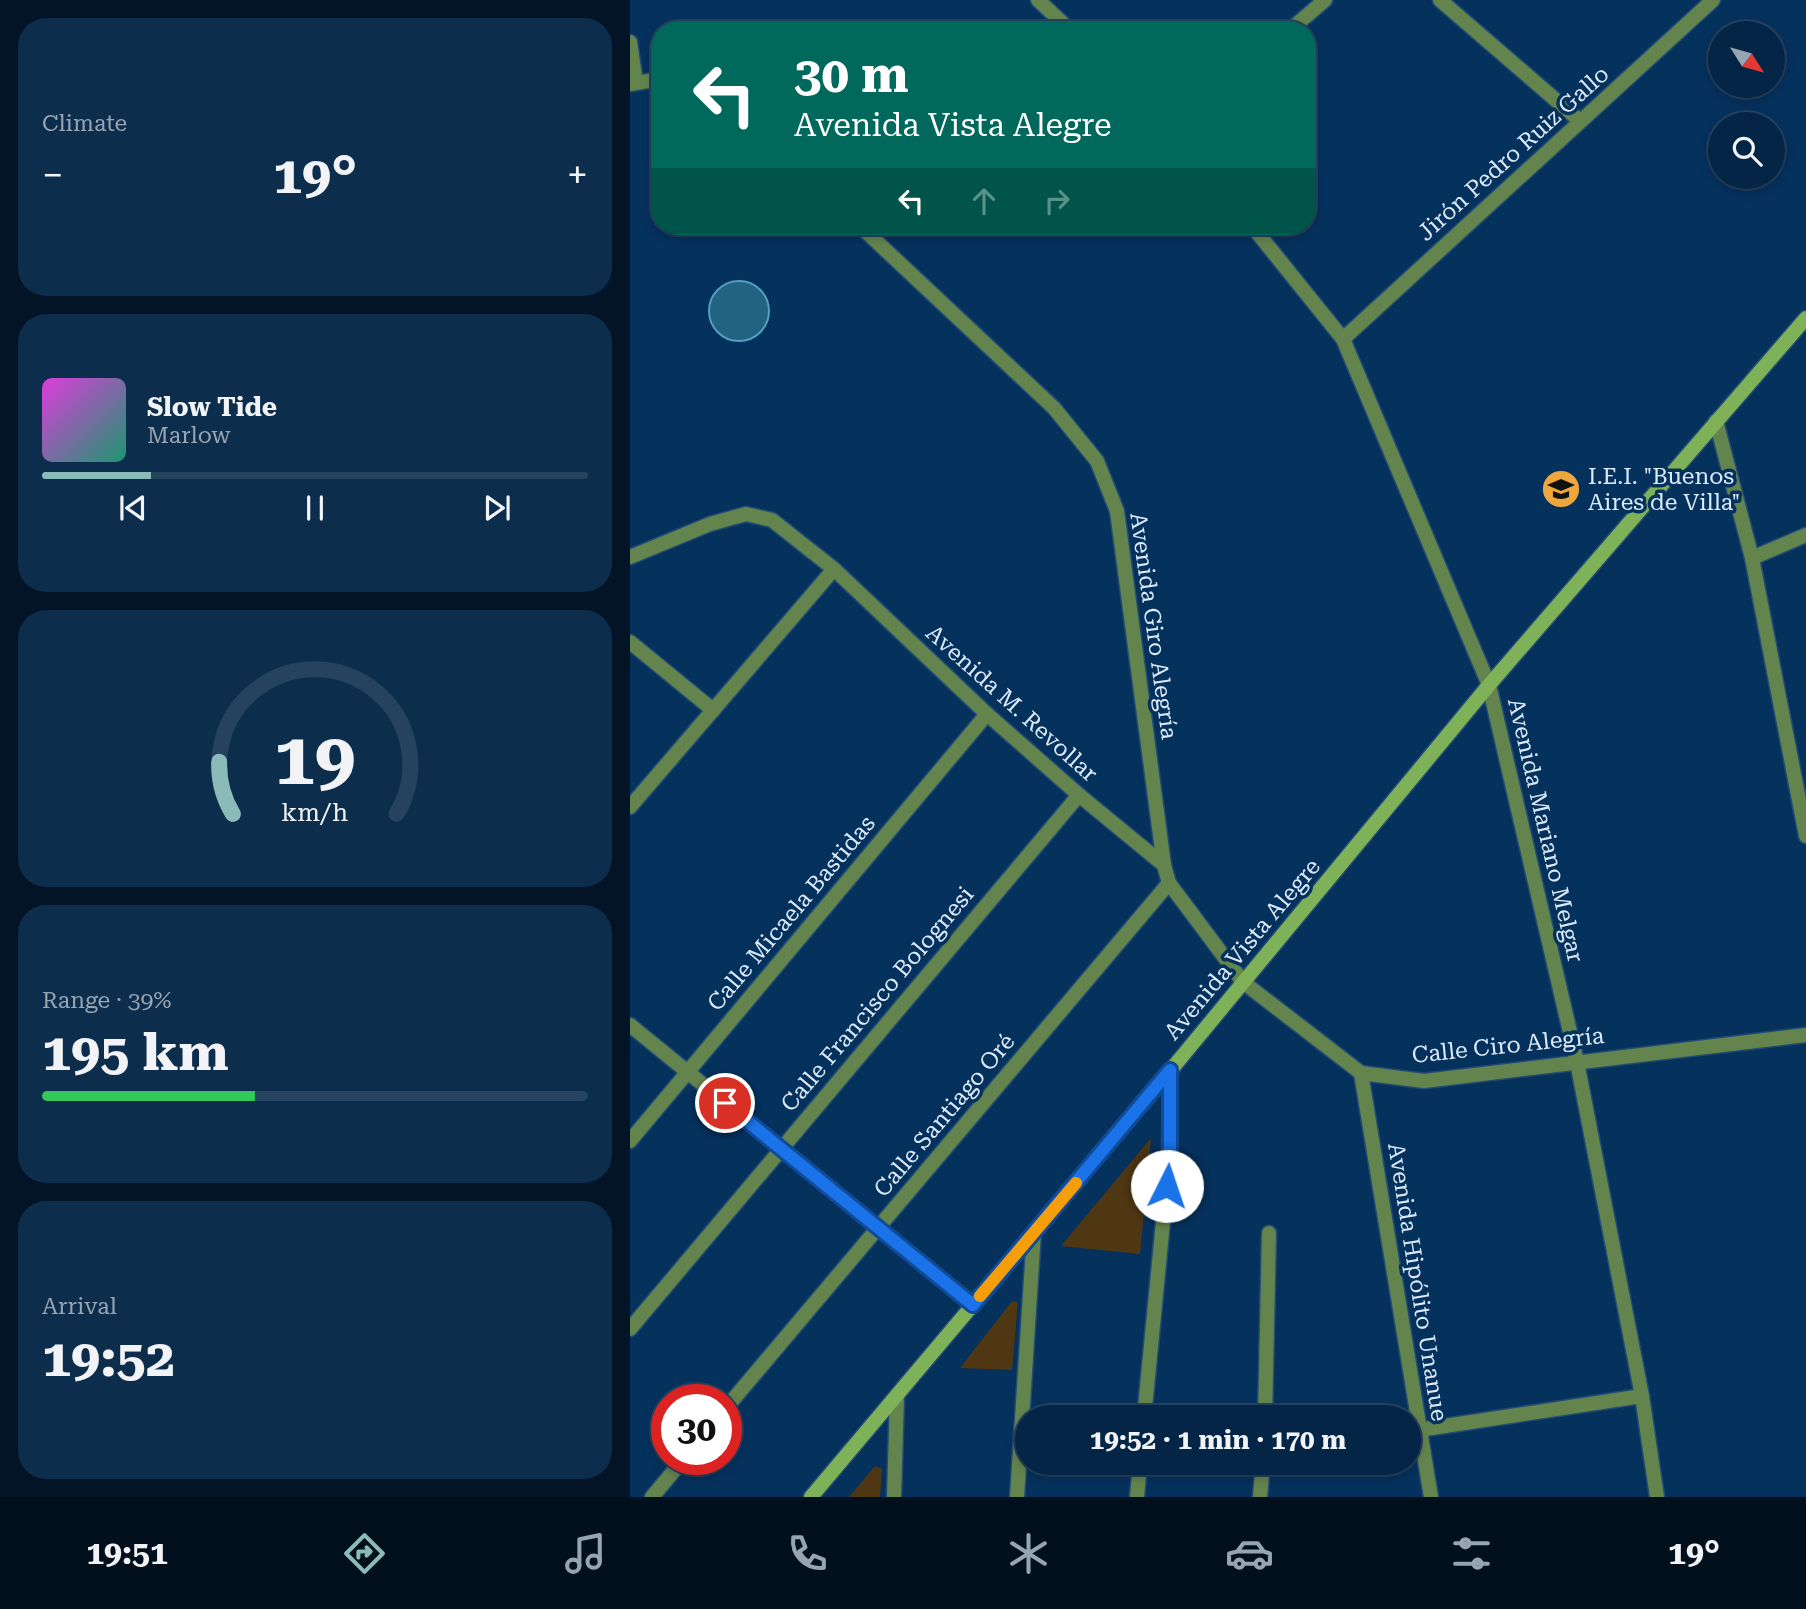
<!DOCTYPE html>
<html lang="en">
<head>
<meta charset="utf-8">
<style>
	:root { --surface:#042546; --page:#0d2d4d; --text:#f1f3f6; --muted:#97a5b3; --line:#25425f; --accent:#8bbbb9 }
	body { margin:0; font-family:"Roboto Serif",serif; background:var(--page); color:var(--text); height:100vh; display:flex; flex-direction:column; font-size:26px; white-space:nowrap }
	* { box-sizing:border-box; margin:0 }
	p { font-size:23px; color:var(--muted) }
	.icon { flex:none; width:38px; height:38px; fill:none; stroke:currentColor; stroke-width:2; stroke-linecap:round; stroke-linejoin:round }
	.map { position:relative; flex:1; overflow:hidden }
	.side { display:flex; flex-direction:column; gap:18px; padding:18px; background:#021426; width:630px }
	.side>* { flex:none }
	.guide { position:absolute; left:21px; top:21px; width:665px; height:214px; border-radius:28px; box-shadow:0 4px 10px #0003,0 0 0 2px var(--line); background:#00695c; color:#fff; overflow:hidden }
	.needle { width:46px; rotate:127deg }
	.buttons { position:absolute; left:1078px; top:21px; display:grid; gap:14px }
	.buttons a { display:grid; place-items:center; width:77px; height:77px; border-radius:50%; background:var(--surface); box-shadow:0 4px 10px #0003,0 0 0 2px var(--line); font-size:35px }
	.speed { position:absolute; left:21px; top:1384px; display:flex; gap:14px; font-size:35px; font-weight:700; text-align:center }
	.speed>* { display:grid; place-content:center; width:91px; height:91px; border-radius:50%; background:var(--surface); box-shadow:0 4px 10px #0003,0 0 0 2px var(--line); line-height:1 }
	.speed .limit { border:10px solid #d22; background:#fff; color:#111 }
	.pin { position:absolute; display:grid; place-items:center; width:60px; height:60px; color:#fff; margin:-30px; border:4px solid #fff; border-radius:50%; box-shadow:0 2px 7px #0007 }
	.me { position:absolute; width:77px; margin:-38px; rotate:4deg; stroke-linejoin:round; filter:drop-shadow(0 0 5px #0008) }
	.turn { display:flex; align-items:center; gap:24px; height:147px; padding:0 28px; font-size:32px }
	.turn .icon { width:91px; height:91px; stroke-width:2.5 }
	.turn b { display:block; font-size:49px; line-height:60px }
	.lanes { display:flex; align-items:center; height:66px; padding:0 28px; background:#0003; justify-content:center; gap:35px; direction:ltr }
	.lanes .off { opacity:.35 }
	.big { font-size:52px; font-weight:700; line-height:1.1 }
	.side .tile { flex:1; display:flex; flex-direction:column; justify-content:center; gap:10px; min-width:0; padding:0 24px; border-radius:28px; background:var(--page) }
	.side .dial { align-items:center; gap:0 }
	.dial svg { height:182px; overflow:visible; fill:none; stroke:var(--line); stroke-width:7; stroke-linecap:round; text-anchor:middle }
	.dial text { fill:var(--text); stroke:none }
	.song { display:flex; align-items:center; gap:21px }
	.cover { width:84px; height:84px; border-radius:10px; background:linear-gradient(135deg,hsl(300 70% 55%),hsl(160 70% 35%)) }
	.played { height:7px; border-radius:4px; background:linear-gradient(90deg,var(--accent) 20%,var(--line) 20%) }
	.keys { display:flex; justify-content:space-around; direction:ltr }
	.heat { display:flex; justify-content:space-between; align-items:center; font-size:38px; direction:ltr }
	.charge { height:10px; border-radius:5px; background:linear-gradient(90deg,#34c759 39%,var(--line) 0) }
	.trip { position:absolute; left:385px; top:1405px; width:406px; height:70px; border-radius:35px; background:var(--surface); box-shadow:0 4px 10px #0003,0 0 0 2px var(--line); font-weight:700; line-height:70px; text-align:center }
	.dock { display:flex; height:112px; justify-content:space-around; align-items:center; background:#020f1c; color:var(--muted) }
	.dock .icon { width:49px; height:49px }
	.dock .current { color:var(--accent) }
	.dock b { font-size:32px; color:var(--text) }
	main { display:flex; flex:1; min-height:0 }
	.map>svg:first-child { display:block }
</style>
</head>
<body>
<main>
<section class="side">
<div class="tile"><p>Climate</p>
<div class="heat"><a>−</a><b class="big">19°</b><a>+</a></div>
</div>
<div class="tile">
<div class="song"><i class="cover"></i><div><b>Slow Tide</b><p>Marlow</p></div></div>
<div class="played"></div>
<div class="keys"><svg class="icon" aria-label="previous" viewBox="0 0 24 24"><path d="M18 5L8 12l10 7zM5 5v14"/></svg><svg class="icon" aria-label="pause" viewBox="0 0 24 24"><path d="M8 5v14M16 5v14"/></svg><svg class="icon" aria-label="next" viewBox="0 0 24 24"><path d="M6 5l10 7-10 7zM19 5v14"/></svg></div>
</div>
<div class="tile dial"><svg viewBox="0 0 100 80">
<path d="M14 69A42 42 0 1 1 86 69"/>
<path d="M14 69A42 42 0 0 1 8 46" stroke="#8bbbb9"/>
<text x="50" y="56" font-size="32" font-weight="700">19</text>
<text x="50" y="72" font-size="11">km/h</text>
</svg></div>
<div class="tile"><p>Range · 39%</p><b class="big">195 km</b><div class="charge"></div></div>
<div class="tile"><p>Arrival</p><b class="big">19:52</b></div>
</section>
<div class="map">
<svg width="1176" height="1497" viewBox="0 0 1176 1497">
	<rect width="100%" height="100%" fill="#05315d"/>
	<g fill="#503713">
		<path d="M 521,1138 L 510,1254 L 431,1246 Z"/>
		<path d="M 382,1301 L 388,1302 L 382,1370 L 330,1368 Z"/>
		<path d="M 245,1466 L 252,1469 L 250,1497 L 219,1497 Z"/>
	</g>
	<circle fill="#226382" stroke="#559dc2" stroke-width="2" cx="109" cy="311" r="30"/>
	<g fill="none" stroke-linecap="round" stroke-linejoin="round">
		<g stroke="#234b73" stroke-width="17">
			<g id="street">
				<path d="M 408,0 L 440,30"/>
				<path d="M 810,0 L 950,121"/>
				<path d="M 660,30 L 695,0"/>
				<path d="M 0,42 L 6,83"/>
				<path d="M 0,84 L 30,79"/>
				<path d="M 230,226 L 424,408 L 467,461 L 487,511 L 534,865 L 539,883 L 613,982 L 731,1073 L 794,1081 L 1176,1035"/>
				<path d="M 622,226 L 713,339 L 859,685 L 947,1062 L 1012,1396 L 1027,1497"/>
				<path d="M 713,339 L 1083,0"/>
				<path d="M 1086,421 L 1122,558 L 1176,836"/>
				<path d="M 0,557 L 80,524 L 116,514 L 142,520 L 204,569 L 357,714 L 449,795 L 534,865"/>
				<path d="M 1122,558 L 1176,535"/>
				<path d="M 0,642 L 83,710"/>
				<path d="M 0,807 L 204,569"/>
				<path d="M 0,1025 L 343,1305"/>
				<path d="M 731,1073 L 801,1497"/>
				<path d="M 0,1141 L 357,714"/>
				<path d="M 0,1329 L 449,795"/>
				<path d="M 96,1408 L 539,883"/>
				<path d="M 514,1418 L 539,1160 L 540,1071"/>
				<path d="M 635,1418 L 639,1233"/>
				<path d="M 782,1431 L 1012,1396"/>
				<path d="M 22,1497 L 53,1460"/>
				<path d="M 264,1497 L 267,1395"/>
				<path d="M 387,1497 L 404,1232"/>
				<path d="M 507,1497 L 510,1463"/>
				<path d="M 630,1497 L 633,1463"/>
			</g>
		</g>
		<g stroke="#234b73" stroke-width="17">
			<path id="secondary" d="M 181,1497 L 540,1071 L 859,685 L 1176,318"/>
		</g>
		<use href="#street" stroke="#64844d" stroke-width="14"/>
		<use href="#secondary" stroke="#7fb258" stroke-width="14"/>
	</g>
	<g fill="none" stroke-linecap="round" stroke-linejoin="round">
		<g stroke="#114b97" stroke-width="18">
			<path id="route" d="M 95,1103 L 343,1305 L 540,1070 L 540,1160 L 537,1186"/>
		</g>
		<use href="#route" stroke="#1a73e8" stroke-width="12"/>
		<path stroke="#f59e0b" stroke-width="12" d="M 350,1296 L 446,1183"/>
	</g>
	<defs>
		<g id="school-disc" transform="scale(2.0125)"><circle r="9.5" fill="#eea73d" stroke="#05315d"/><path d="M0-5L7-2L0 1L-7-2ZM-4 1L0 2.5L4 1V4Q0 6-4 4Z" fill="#111"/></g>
	</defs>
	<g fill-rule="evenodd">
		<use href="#school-disc" x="931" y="489"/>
	</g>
	<g text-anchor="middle" stroke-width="7" stroke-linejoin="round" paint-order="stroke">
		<g font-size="23" fill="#ddebfb" stroke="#05315d">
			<text transform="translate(883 153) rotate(-42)" y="8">Jirón Pedro Ruiz Gallo</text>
			<text transform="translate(524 626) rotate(82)" y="8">Avenida Giro Alegría</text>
			<text transform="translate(382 703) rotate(42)" y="8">Avenida M. Revollar</text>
			<text transform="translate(916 830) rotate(77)" y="8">Avenida Mariano Melgar</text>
			<text transform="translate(161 913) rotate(-50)" y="8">Calle Micaela Bastidas</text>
			<text transform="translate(612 949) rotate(-50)" y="8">Avenida Vista Alegre</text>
			<text transform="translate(247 999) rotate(-50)" y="8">Calle Francisco Bolognesi</text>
			<text transform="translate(878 1045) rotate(-6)" y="8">Calle Ciro Alegría</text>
			<text transform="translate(314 1115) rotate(-50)" y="8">Calle Santiago Oré</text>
			<text transform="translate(788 1282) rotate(81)" y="8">Avenida Hipólito Unanue</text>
		</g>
		<g font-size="23" fill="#ddebfb" stroke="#05315d" text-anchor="start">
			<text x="958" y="484">I.E.I. "Buenos<tspan x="958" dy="26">Aires de Villa"</tspan></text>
		</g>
	</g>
</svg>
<div class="buttons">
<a><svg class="needle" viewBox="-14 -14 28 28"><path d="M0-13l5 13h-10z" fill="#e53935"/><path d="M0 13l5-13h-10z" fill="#97a5b3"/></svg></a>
<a><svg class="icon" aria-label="search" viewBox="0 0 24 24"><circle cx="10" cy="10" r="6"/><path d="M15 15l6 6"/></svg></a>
</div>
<div class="speed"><div class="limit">30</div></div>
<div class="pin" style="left:95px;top:1103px;background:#d93025"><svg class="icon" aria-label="arrive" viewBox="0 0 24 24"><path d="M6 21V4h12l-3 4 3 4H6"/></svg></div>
<svg class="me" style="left:537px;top:1186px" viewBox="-20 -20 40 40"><circle r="19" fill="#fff"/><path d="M0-13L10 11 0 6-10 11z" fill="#1a73e8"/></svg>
<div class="trip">19:52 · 1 min · 170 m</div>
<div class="guide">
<div class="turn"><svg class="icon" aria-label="left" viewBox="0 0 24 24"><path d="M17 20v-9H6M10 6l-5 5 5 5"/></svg><div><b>30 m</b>Avenida Vista Alegre</div></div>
<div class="lanes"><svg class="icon" aria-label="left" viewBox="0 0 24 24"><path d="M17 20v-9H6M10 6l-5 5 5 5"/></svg><svg class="icon off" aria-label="ahead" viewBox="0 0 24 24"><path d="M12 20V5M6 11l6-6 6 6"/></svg><svg class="icon off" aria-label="right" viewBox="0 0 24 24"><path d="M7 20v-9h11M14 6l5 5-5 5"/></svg></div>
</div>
</div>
</main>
<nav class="dock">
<b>19:51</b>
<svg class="icon current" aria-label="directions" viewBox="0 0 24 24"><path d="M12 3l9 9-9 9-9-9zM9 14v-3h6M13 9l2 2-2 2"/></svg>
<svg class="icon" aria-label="music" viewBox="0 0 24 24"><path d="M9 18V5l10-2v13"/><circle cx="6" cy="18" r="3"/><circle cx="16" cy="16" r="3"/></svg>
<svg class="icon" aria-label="phone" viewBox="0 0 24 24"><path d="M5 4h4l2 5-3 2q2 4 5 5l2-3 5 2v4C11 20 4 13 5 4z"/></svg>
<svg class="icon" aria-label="climate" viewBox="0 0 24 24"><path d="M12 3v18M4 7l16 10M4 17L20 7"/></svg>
<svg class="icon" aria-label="car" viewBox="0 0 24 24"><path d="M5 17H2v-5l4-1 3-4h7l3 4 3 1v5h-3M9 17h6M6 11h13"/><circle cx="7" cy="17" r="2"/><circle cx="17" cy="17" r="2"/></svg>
<svg class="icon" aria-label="filters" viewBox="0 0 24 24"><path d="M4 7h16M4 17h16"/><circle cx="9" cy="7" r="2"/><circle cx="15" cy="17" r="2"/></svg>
<b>19°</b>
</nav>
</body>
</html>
